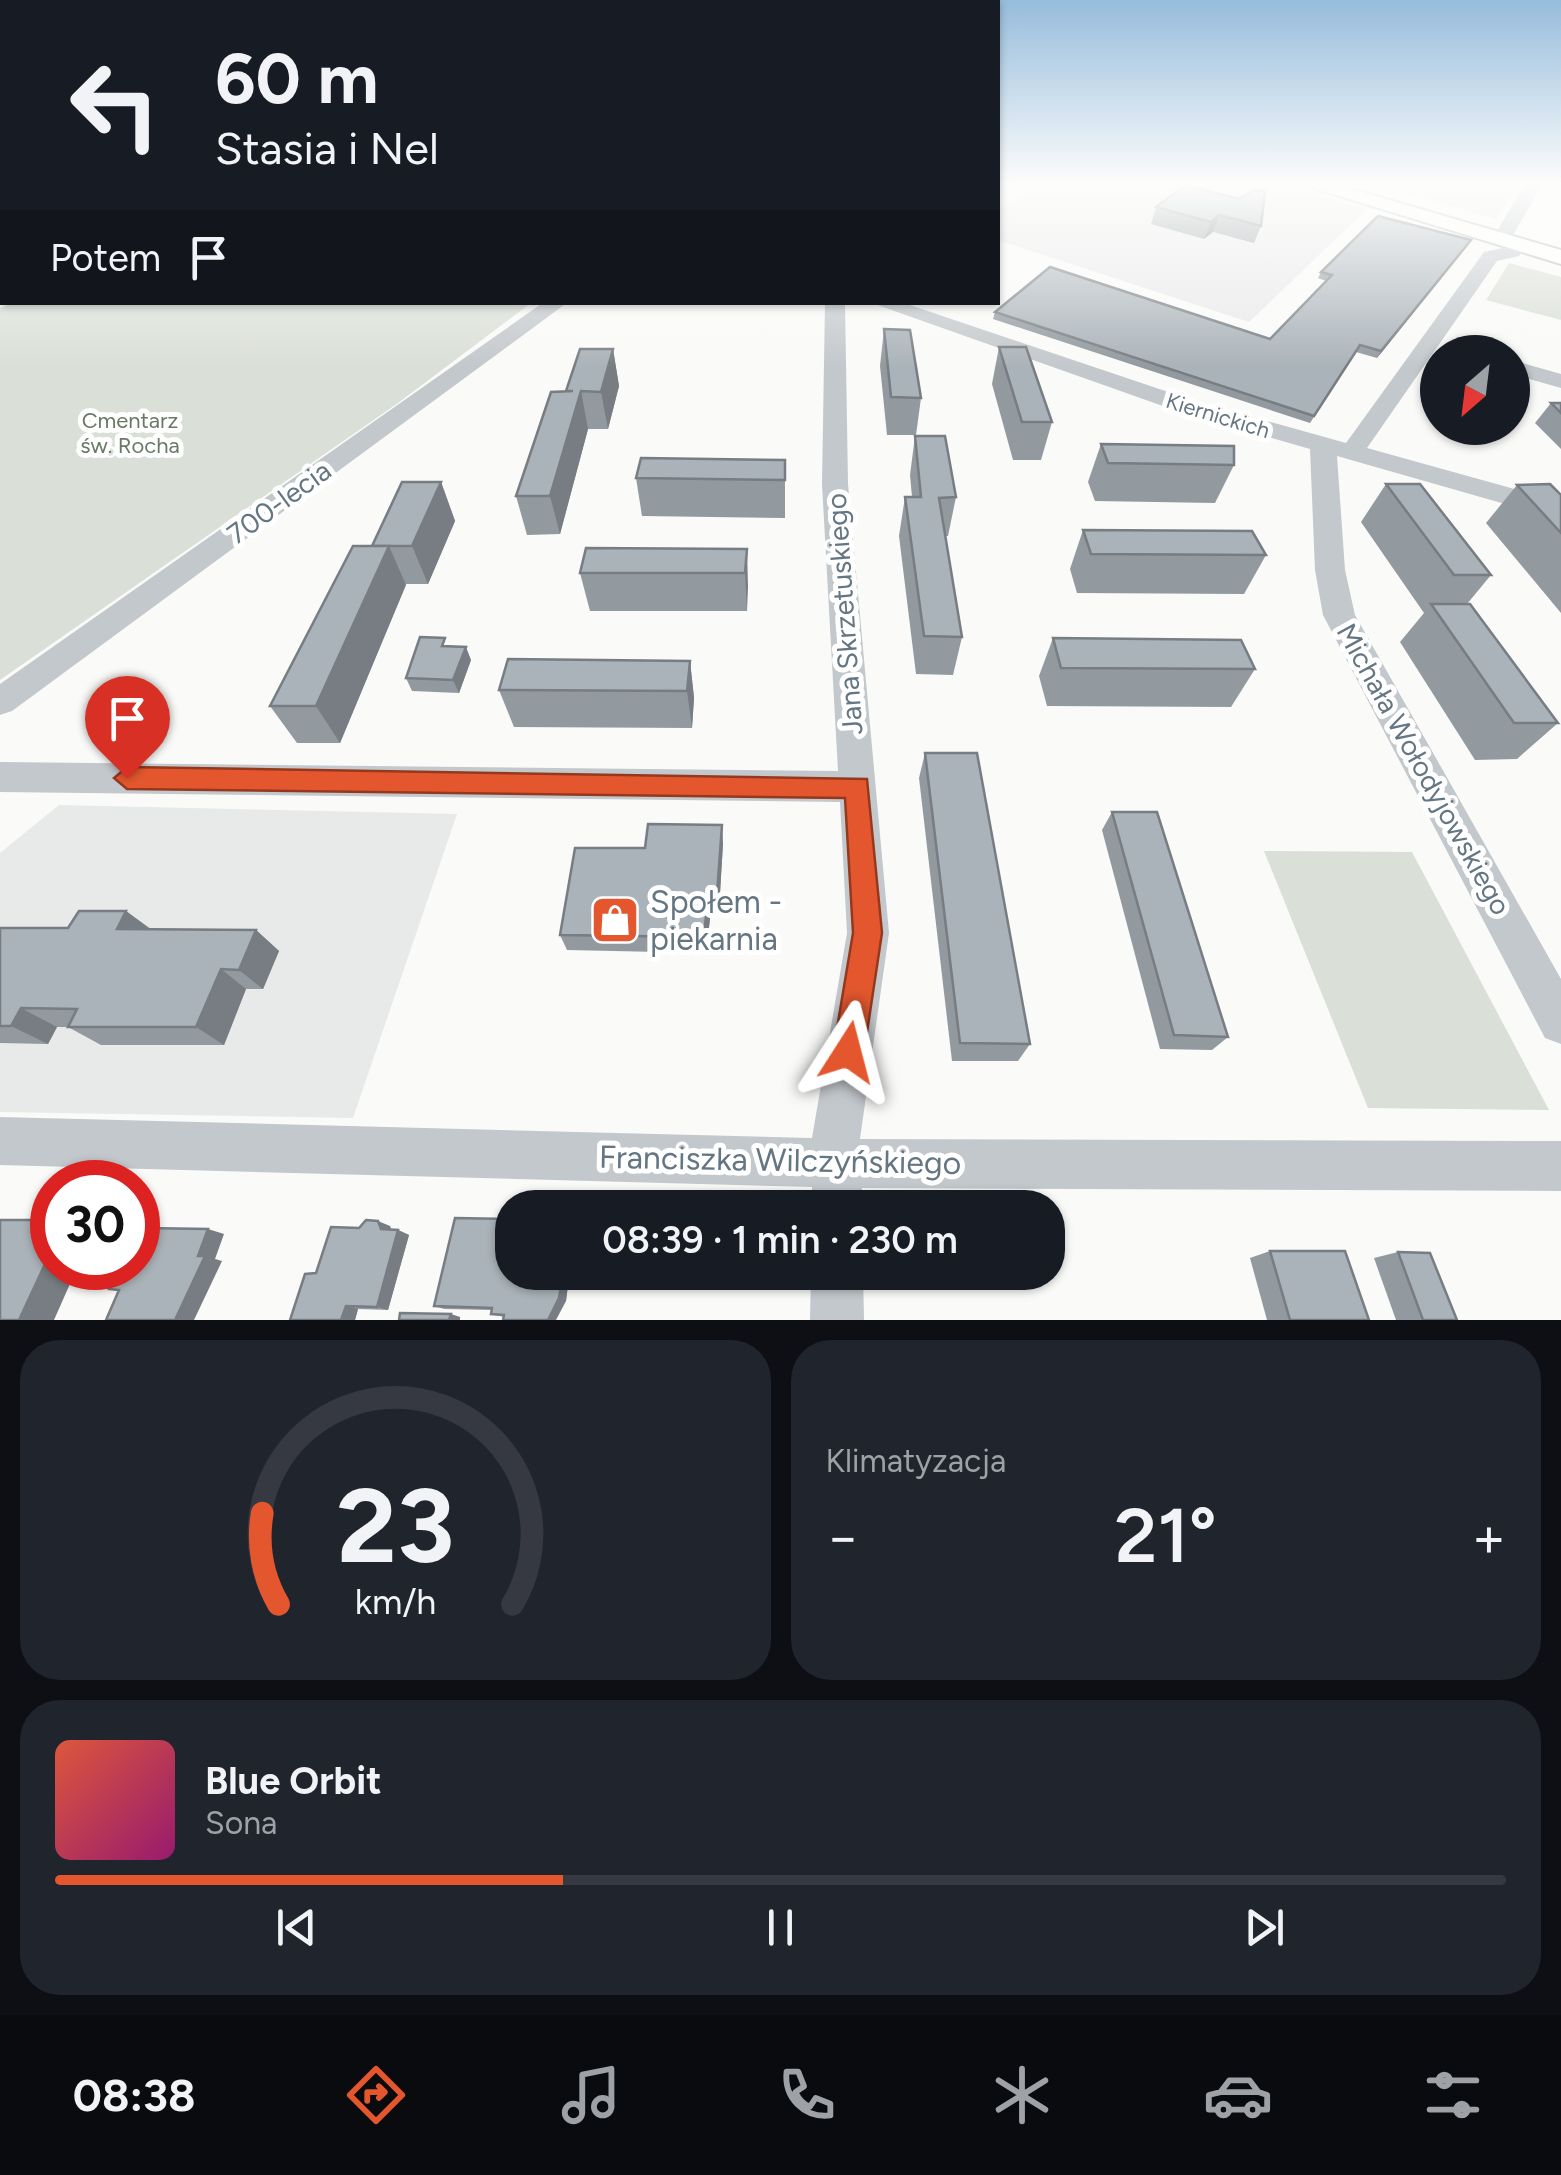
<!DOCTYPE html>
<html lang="pl">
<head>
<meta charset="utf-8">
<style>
	:root { --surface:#171b24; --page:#20242c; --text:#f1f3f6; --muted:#9ea1a6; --line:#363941; --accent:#e4572e }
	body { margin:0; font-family:Figtree,sans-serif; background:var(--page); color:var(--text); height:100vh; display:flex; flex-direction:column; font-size:38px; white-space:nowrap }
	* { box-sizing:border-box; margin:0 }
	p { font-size:32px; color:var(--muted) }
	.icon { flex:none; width:55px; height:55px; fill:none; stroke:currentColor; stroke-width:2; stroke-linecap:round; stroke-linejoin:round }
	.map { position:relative; height:1320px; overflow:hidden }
	.panel { display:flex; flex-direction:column; gap:20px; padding:20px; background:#0d0f14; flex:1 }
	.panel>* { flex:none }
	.banner { position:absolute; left:0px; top:0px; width:1000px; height:305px; box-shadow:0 2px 8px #0004; background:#171b24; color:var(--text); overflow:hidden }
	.needle { width:65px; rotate:208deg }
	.buttons { position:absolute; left:1420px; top:335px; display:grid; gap:20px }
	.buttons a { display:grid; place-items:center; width:110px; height:110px; border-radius:50%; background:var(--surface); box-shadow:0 2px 8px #0004; font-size:50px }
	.speed { position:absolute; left:30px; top:1160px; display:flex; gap:20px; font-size:50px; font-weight:700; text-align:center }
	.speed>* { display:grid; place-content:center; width:130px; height:130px; border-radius:50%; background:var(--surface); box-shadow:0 2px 8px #0004; line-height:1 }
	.speed .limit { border:15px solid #d22; background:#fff; color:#111 }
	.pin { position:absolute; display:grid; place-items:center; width:85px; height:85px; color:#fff; margin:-102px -42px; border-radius:50% 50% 50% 0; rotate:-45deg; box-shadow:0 0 10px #0007 }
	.pin .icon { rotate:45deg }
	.me { position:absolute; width:110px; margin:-55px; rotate:9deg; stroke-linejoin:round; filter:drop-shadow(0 0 8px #0008) }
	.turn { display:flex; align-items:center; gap:35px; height:210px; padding:0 50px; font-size:45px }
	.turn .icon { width:130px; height:130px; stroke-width:2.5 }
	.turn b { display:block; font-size:70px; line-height:85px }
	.then { display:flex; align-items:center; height:95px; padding:0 50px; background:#0003; gap:20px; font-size:38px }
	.big { font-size:75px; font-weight:600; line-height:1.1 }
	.panel .widget { flex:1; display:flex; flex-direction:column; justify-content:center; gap:15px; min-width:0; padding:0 35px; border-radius:40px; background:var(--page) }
	.panel .dial { align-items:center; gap:0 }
	.dial svg { height:260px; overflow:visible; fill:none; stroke:var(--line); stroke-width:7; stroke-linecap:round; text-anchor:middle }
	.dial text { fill:var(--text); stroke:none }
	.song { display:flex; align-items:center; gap:30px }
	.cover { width:120px; height:120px; border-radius:15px; background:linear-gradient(135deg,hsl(10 70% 55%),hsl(320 70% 35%)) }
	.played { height:10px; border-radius:5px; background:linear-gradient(90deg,var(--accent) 35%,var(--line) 35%) }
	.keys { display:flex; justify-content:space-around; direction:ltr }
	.heat { display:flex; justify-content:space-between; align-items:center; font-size:55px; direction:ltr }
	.panel .tiles { flex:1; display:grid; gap:20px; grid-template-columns:1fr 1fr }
	.widget:last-child { grid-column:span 2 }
	.trip { position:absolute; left:495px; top:1190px; width:570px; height:100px; border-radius:40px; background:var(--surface); box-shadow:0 2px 8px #0004; font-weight:600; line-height:100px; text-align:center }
	.dock { display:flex; height:160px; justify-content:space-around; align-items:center; background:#090b0e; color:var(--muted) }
	.dock .icon { width:70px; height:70px }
	.dock .active { color:var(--accent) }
	.dock b { font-size:45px; color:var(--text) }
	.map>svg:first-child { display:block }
</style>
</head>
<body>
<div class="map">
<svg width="1561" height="1320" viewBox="0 0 1561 1320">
	<rect width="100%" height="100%" fill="#fafaf8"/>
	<g fill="#e8e9e9">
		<path d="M 1041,183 L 1278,183 L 1367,209 L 1249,322 L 998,240 L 998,209 Z"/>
		<path d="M 1368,183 L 1520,183 L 1496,219 Z"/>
		<path d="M 59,805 L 457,814 L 353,1118 L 0,1112 L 0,853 Z"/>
	</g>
	<g fill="#dadfd7">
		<path d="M 1509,263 L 1561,277 L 1561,320 L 1486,300 Z"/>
		<path d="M 13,303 L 13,302 L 531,303 L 398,403 L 0,680 L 0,308 Z"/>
		<path d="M 1264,851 L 1412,852 L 1549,1110 L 1368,1108 Z"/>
	</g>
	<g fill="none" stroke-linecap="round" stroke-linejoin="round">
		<g stroke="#b5babe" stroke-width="4">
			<g id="major">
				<path d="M 1297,183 L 1331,183 L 1561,250 L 1561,264 Z"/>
				<path d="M 0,283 L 2,284 L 2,299 L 0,299 Z"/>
			</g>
		</g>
		<g fill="#c3c8cc" fill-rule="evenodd">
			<path d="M 1526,183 L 1543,183 L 1513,235 L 1499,235 L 1497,231 Z"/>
			<path d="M 1512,246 L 1522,252 L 1519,256 L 1497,261 L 1367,448 L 1561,502 L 1561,520 L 1337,456 L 1345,570 L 1355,615 L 1561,979 L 1561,1044 L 1545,1038 L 1323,615 L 1315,570 L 1310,449 L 1177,411 L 869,302 L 901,302 L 1195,401 L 1346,443 L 1484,252 Z"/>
			<path d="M 544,302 L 568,302 L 12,711 L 0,715 L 0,684 Z"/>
			<path d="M 825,302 L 845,302 L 848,484 L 889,933 L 860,1139 L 1561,1141 L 1561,1191 L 862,1188 L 862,1208 L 812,1208 L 812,1187 L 0,1165 L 0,1117 L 812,1138 L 847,933 L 840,802 L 0,792 L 0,762 L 838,771 L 822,484 Z"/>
			<path d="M 1512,360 L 1561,374 L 1561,388 L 1512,374 Z"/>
			<path d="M 811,1272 L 863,1272 L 864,1320 L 810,1320 Z"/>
		</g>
		<use href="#major" fill="#fff" fill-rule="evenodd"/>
	</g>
	<g fill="#929a9f">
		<path d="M 1186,185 L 1261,226 L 1254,243 L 1213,232 L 1204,239 L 1151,224 L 1156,207 Z"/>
		<path d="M 1471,240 L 1377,358 L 1356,352 L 1310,423 L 993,319 L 995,312 L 1270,339 L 1326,281 L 1318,278 L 1321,272 Z"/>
		<path d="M 884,329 L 921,398 L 916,435 L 887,435 L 880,366 Z"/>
		<path d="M 999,347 L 1052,422 L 1041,460 L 1013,460 L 992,384 Z"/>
		<path d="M 613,349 L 619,386 L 608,429 L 588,429 L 560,534 L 527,535 L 516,496 L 566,391 Z"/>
		<path d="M 1551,403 L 1561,403 L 1561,449 L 1535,423 Z"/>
		<path d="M 915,436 L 956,497 L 948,536 L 945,536 L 962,637 L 953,675 L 916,674 L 899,536 L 905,497 L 912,497 L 910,475 Z"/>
		<path d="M 1101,444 L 1234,465 L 1215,503 L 1095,501 L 1088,482 Z"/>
		<path d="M 785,460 L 785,518 L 642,516 L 636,478 Z"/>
		<path d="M 441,482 L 455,521 L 428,584 L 406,584 L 340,743 L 297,743 L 270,706 L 372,546 Z"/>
		<path d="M 1386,484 L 1491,575 L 1467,604 L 1558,723 L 1517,759 L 1475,760 L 1400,642 L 1424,613 L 1361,522 Z"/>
		<path d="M 1517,485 L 1561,495 L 1561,613 L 1486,523 Z"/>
		<path d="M 1083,530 L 1266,555 L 1244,594 L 1077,593 L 1070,569 Z"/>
		<path d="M 747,549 L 747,611 L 590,611 L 580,573 Z"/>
		<path d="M 1053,638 L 1255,669 L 1231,707 L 1047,706 L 1039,676 Z"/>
		<path d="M 449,647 L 471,660 L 459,693 L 412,691 L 406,678 Z"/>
		<path d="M 690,661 L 694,698 L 692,728 L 514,727 L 499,690 Z"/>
		<path d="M 925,753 L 1030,1044 L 1018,1061 L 952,1061 L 919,778 Z"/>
		<path d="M 1112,812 L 1228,1037 L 1212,1050 L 1160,1049 L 1102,830 Z"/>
		<path d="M 723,843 L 719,910 L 711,910 L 706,953 L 567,950 L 560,935 L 645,848 Z"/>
		<path d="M 126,911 L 151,929 L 256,930 L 279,951 L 263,989 L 246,989 L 224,1045 L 101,1045 L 68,1027 L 57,1027 L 48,1044 L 0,1043 L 0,928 L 68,928 Z"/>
		<path d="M 390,1226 L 391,1229 L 398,1230 L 409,1235 L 388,1310 L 358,1309 L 355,1320 L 290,1320 L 359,1228 Z"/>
		<path d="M 1270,1251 L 1369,1320 L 1267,1320 L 1250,1258 Z"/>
		<path d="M 1398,1252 L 1457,1320 L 1396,1320 L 1374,1258 Z"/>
		<path d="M 512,1272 L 563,1273 L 569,1277 L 566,1301 L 504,1317 L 491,1314 L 491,1310 L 444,1309 L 434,1306 Z"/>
	</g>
	<g fill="#777d82">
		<path d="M 1219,215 L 1213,232 L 1204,239 L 1211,222 Z"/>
		<path d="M 1471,240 L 1467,246 L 1377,358 L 1381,351 Z"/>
		<path d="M 613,349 L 619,386 L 608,429 L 601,392 Z"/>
		<path d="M 581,391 L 588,429 L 560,534 L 550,496 Z"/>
		<path d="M 441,482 L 455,521 L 428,584 L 412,546 Z"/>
		<path d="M 389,546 L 406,585 L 340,743 L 316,706 Z"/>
		<path d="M 747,549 L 748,587 L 747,611 L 745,573 Z"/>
		<path d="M 466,647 L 471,660 L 459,693 L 453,680 Z"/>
		<path d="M 690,661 L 694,698 L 692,728 L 687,691 Z"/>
		<path d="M 722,825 L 723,843 L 719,910 L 717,894 Z"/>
		<path d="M 708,893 L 711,910 L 706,953 L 704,937 Z"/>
		<path d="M 126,911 L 155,933 L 117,929 Z"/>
		<path d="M 256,930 L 279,951 L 263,989 L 239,970 Z"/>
		<path d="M 221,969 L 246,989 L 224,1045 L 196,1027 Z"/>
		<path d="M 21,1008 L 57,1027 L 48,1044 L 11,1026 Z"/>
		<path d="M 378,1221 L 390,1226 L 392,1234 L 381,1229 Z"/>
		<path d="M 208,1229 L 224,1234 L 215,1259 L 222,1261 L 194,1320 L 175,1320 Z"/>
		<path d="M 398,1230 L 409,1235 L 388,1310 L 377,1307 Z"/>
		<path d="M 52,1249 L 52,1268 L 77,1268 L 54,1320 L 19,1320 Z"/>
		<path d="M 563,1273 L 569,1277 L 566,1301 L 556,1320 L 548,1320 Z"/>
		<path d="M 346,1306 L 358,1309 L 355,1320 L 341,1320 Z"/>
		<path d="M 451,1314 L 460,1317 L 460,1320 L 449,1320 Z"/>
	</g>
	<g fill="#aab3b9" stroke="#777d82" stroke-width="2.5">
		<path d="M 1186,185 L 1239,199 L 1254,190 L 1265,191 L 1261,226 L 1219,215 L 1211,222 L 1156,207 Z"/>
		<path d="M 1378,216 L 1471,240 L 1381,351 L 1360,345 L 1314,416 L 995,312 L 1050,267 L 1270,339 L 1332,275 L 1321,272 Z"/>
		<path d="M 884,329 L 910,330 L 921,398 L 891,397 Z"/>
		<path d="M 999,347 L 1026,347 L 1052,422 L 1022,422 Z"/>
		<path d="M 580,349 L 613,349 L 601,392 L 581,391 L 550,496 L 516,496 L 551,392 L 573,391 L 566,391 Z"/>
		<path d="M 1551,403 L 1561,403 L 1561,413 Z"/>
		<path d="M 915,436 L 945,436 L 956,497 L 939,498 L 962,637 L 924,636 L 905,497 L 921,497 Z"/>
		<path d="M 1101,444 L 1234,446 L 1234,465 L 1108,463 Z"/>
		<path d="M 641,458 L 785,460 L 785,480 L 636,478 Z"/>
		<path d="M 402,482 L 441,482 L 412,546 L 372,546 Z"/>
		<path d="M 1386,484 L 1420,484 L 1491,575 L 1454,575 Z"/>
		<path d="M 1550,484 L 1561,495 L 1561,533 L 1517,485 Z"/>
		<path d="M 1083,530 L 1252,531 L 1266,555 L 1091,554 Z"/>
		<path d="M 353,546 L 389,546 L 316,706 L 270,706 Z"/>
		<path d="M 586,548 L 747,549 L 745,573 L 580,573 Z"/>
		<path d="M 1431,604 L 1470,604 L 1558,723 L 1514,723 Z"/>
		<path d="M 420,637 L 445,638 L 442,646 L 466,647 L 453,680 L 406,678 Z"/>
		<path d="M 1053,638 L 1241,640 L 1255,669 L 1061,668 Z"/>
		<path d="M 508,659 L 690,661 L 687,691 L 499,690 Z"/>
		<path d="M 925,753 L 977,753 L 1030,1044 L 960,1043 Z"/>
		<path d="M 1112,812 L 1157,812 L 1228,1037 L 1174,1035 Z"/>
		<path d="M 648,824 L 722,825 L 717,894 L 708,893 L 704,937 L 560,935 L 575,848 L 645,848 Z"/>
		<path d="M 79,911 L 126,911 L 117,929 L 256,930 L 239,970 L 221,969 L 196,1027 L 68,1027 L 77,1009 L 21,1008 L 11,1026 L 0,1026 L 0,928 L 68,928 Z"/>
		<path d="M 455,1218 L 512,1219 L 512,1272 L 563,1273 L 559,1298 L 548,1320 L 503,1320 L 504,1315 L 491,1314 L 492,1308 L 434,1306 Z"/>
		<path d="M 0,1220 L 52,1220 L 52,1249 L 19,1320 L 0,1320 Z"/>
		<path d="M 366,1220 L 378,1221 L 381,1229 L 398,1230 L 377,1307 L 346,1306 L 341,1320 L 290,1320 L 305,1274 L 316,1273 L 331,1227 L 359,1228 Z"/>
		<path d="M 144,1228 L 208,1229 L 198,1256 L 205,1256 L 175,1320 L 106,1320 L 119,1290 L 109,1289 L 118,1268 L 138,1268 L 138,1244 Z"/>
		<path d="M 1270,1251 L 1345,1251 L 1369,1320 L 1290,1320 Z"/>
		<path d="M 1398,1252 L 1430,1253 L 1457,1320 L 1423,1320 Z"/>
		<path d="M 400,1313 L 451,1314 L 449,1320 L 399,1320 Z"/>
	</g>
	<linearGradient id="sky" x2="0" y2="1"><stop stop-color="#96bcdc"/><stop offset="0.5" stop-color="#fdfdfc"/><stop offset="1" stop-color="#fdfdfc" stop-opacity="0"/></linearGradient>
	<rect width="1561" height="368" fill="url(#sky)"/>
	<path fill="#e4572e" stroke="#94391e" stroke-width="2.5" d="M 127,767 L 867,779 L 882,933 L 864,1052 L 860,1063 L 848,1068 L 837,1063 L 833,1052 L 853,933 L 845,798 L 127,789 L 114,778 Z"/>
	<defs>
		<g id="shop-square" transform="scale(2.5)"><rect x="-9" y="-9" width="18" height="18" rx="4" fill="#e4572e" stroke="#fff"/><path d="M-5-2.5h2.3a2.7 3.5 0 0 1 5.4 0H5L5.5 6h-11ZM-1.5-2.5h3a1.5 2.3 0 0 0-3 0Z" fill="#fff"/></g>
	</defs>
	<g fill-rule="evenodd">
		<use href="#shop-square" x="615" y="920"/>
	</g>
	<g text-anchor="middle" stroke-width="10" stroke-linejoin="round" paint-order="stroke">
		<g font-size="22" fill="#657683" stroke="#fff">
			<text transform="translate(1218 415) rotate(17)" y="8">Kiernickich</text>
		</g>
		<g font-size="22" fill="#687a64" stroke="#fff">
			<text x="130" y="428">Cmentarz<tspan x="130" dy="25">św. Rocha</tspan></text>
		</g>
		<g font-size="28" fill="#657683" stroke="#fff">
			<text transform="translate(279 502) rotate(-36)" y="10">700-lecia</text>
			<text transform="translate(844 614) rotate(-94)" y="10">Jana Skrzetuskiego</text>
			<text transform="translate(1424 769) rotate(61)" y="10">Michała Wołodyjowskiego</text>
		</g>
		<g font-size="32" fill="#657683" stroke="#fff" text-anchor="start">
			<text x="650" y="913">Społem -<tspan x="650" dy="37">piekarnia</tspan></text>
		</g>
		<g font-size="32" fill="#657683" stroke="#fff">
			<text transform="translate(780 1160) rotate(1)" y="11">Franciszka Wilczyńskiego</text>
		</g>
	</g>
</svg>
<div class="buttons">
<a><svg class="needle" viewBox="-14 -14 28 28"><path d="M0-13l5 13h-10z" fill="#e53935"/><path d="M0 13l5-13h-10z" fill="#9ea1a6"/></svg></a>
</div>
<div class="speed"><div class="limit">30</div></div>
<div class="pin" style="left:127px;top:778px;background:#d93025"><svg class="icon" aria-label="arrive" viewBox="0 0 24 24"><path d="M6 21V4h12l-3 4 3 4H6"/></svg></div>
<svg class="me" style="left:848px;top:1052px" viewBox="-20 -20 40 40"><path d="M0-17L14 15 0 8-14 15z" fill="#e4572e" stroke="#fff" stroke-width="4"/></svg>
<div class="trip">08:39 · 1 min · 230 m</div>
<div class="banner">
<div class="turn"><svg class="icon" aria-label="left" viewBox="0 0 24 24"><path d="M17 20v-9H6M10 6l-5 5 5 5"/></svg><div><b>60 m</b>Stasia i Nel</div></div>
<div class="then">Potem<svg class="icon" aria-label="arrive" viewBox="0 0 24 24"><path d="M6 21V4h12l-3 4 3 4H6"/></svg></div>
</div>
</div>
<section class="panel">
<div class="tiles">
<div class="widget dial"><svg viewBox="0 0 100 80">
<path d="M14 69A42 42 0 1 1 86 69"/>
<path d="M14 69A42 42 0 0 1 9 41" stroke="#e4572e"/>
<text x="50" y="56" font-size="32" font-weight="700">23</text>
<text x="50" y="72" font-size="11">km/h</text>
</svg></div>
<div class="widget"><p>Klimatyzacja</p>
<div class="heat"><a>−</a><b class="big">21°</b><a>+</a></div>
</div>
<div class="widget">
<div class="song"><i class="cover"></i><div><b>Blue Orbit</b><p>Sona</p></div></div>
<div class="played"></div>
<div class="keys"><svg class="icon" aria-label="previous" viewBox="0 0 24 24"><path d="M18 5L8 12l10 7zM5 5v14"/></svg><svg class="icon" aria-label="pause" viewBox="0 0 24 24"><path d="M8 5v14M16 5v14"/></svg><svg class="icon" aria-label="next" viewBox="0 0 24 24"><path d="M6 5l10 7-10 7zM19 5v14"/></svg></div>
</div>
</div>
</section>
<nav class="dock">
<b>08:38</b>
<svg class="icon active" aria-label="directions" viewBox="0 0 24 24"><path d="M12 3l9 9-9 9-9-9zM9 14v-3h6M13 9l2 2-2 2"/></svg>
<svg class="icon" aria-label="music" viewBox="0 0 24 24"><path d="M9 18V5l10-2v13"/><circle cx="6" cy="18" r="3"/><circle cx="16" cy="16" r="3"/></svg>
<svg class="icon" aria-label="phone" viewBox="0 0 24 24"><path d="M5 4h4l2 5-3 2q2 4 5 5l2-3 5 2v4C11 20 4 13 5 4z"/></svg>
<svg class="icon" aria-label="climate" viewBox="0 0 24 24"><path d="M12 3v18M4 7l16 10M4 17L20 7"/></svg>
<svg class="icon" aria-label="car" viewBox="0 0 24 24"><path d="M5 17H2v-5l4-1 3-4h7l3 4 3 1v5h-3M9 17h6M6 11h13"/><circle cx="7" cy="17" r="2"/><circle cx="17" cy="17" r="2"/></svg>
<svg class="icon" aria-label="filters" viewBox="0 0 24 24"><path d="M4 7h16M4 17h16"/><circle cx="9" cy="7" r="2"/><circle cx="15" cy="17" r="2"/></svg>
</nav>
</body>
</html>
